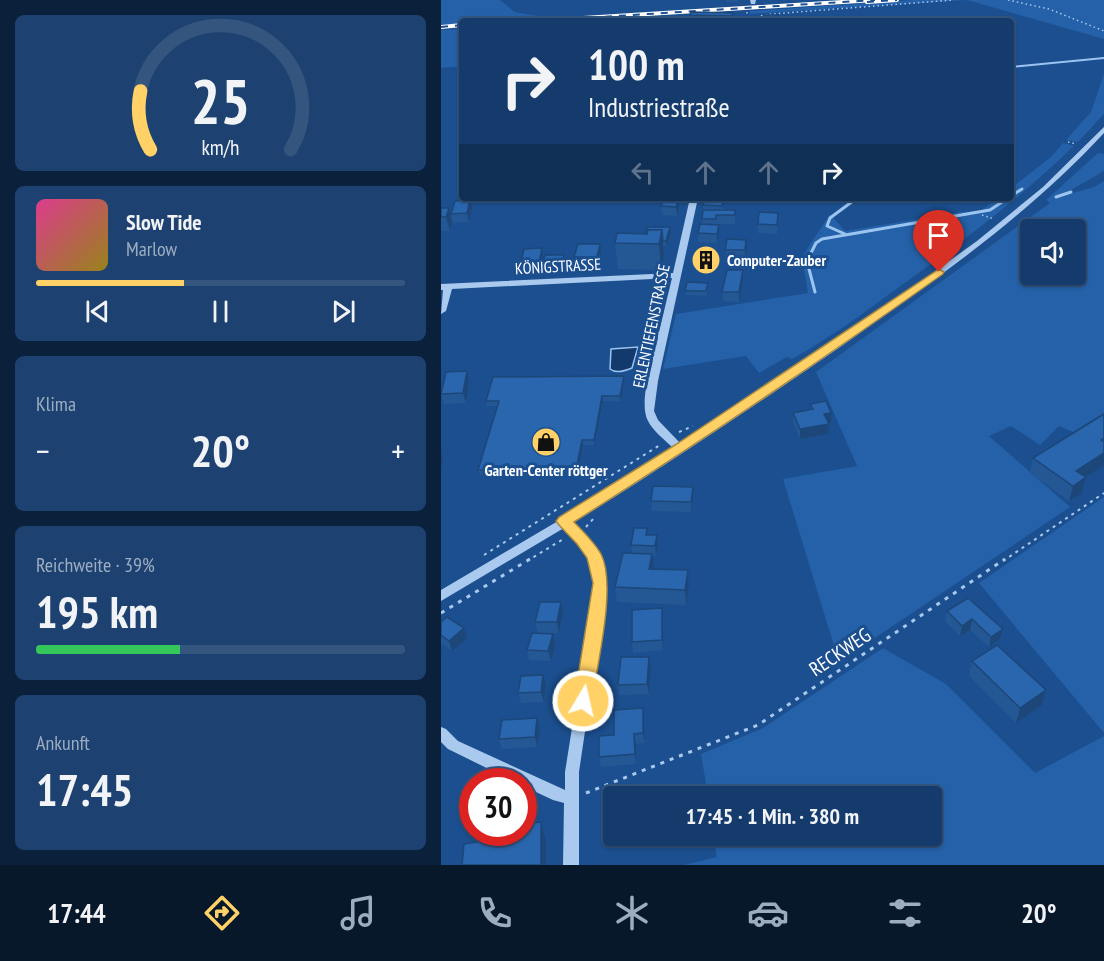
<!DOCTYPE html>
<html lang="de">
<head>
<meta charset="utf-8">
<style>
	:root { --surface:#143b6b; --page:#1d4271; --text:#f1f3f6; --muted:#9dadc1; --line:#33557e; --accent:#ffd166 }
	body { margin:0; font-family:"PT Sans Narrow",sans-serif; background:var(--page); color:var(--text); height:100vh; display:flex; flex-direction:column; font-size:22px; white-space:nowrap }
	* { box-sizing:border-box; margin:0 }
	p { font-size:20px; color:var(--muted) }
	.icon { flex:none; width:33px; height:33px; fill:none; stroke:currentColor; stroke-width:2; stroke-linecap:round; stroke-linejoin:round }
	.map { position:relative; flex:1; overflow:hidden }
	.panel { display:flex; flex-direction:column; gap:15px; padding:15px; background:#0b203b; width:441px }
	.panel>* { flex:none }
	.banner { position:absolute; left:18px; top:18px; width:555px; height:183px; border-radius:6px; box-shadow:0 2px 4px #0004,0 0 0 2px var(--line); background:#143b6b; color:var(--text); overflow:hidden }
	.buttons { position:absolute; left:579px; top:219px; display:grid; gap:12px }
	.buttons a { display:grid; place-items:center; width:66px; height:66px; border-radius:6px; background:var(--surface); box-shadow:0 2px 4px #0004,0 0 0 2px var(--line); font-size:30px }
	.speed { position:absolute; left:18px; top:768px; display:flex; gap:12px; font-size:30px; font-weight:700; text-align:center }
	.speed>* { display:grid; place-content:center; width:78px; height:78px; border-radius:50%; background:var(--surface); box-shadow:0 2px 4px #0004,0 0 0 2px var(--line); line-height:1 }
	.speed .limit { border:9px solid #d22; background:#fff; color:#111 }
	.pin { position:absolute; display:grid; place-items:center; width:51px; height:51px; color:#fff; margin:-62px -26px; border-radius:50% 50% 50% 0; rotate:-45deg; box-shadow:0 0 6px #0007 }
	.pin .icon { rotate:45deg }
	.me { position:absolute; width:66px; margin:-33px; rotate:9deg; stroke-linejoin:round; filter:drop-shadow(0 0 4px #0008) }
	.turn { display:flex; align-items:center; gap:21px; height:126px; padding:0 30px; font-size:27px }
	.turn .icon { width:78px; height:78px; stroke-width:2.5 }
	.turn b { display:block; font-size:42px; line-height:51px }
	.lanes { display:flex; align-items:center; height:57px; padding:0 30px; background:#0003; justify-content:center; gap:30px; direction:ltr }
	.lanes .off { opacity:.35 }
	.big { font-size:45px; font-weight:700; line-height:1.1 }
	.panel .widget { flex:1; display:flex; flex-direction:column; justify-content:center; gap:9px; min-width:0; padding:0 21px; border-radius:9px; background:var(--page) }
	.panel .dial { align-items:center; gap:0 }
	.dial svg { height:156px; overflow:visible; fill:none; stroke:var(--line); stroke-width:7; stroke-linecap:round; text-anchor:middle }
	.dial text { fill:var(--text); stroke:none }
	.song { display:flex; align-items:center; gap:18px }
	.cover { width:72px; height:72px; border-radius:9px; background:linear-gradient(135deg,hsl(330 70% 55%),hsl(50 70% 35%)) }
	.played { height:6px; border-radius:3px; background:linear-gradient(90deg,var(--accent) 40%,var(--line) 40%) }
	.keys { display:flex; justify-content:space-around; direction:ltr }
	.heat { display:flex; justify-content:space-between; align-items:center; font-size:33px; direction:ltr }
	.charge { height:9px; border-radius:4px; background:linear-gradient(90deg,#34c759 39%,var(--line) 0) }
	.trip { position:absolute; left:162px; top:786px; width:339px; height:60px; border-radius:6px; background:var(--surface); box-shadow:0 2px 4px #0004,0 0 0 2px var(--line); font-weight:700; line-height:60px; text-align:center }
	.tab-bar { display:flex; height:96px; justify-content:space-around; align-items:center; background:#08182b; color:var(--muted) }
	.tab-bar .icon { width:42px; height:42px }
	.tab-bar .active { color:var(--accent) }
	.tab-bar b { font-size:27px; color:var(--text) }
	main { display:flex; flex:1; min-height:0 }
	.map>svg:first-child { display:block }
</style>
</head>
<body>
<main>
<section class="panel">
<div class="widget dial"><svg viewBox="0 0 100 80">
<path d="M14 69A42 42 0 1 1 86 69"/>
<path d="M14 69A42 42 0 0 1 9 39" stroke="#ffd166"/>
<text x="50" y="56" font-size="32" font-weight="700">25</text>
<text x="50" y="72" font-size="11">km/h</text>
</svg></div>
<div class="widget">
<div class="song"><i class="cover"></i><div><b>Slow Tide</b><p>Marlow</p></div></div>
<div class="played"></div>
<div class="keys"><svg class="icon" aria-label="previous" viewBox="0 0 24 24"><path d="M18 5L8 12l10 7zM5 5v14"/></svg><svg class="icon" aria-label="pause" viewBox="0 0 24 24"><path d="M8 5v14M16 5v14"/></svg><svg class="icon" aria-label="next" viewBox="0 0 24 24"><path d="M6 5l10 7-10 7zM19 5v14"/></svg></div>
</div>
<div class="widget"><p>Klima</p>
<div class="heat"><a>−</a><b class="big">20°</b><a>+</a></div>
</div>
<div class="widget"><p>Reichweite · 39%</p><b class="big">195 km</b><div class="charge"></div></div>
<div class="widget"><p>Ankunft</p><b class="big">17:45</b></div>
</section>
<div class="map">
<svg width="663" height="865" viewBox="0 0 663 865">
	<rect width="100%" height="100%" fill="#1b4f8f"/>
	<g fill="#2461a8" fill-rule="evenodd">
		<path d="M 0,0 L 59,0 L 74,12 L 108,18 L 21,21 L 21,24 L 0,25 Z"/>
		<path d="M 471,0 L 663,0 L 663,39 L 526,0 L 309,14 L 309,11 Z"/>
		<path d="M 21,29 L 21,66 L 0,68 L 0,30 Z"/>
		<path d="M 663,74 L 663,114 L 637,142 L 625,140 L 650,112 Z"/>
		<path d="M 622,143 L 633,146 C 579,198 519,244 458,287 C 423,313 389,338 351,359 L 346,357 L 318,373 L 305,356 L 222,369 L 235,314 L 367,293 L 361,257 L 389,214 L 404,231 L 520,212 L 540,211 L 557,198 L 570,198 L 570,188 L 610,157 Z"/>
		<path d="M 657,153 L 663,154 L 663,171 L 630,190 L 628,194 L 653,187 L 663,181 L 663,419 L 658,416 L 632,432 L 618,426 L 599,445 L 570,426 L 548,436 L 629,507 L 398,662 L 342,479 L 416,466 L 375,372 L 609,203 L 605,200 ZM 590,230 L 634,230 L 634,274 L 590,274 Z"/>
		<path d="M 663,497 L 663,733 L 538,583 Z"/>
		<path d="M 442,648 L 505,684 L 594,773 L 663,736 L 663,865 L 243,865 L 276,857 L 272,836 L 490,836 L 490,796 L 267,796 L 260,754 L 322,728 Z"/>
	</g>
	<path fill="#123a6d" stroke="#9cc4f0" stroke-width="1.5" d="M 197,347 L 191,368 C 184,371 175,374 169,369 L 170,349 Z"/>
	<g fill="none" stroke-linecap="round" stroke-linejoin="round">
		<path stroke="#9cc4f0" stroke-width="2" d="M 570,67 L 663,58"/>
		<g stroke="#9cc4f0" stroke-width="3">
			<path d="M 570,196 L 581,189"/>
			<path d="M 615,197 L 630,192"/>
			<path d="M 404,234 L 386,226 L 389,218 L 416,198"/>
			<path d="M 374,292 L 368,269 L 371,262 L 369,255 L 375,243 L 381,239 L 549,210 L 567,198"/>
		</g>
		<g stroke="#a9c9ee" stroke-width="1.5" stroke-dasharray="1.5 3" stroke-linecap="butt">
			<path d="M 567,0 L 608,9 L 663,31"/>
			<path d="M 306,12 L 306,21"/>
			<path d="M 313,21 L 318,16 L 331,14 L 512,0"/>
			<path d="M 627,142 L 635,144"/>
			<path d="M 541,215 L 553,219"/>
		</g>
		<g stroke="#a9c9ee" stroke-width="2" stroke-dasharray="3 4.5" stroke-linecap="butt">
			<path d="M 238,432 L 252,426"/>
			<path d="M 145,527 L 153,518"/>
			<path d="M 43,555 L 219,445"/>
			<path d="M 86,561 L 124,538"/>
			<path d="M 562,561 L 663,493"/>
		</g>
		<g stroke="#a9c9ee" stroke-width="3" stroke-dasharray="4 6" stroke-linecap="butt">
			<path d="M 0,613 L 89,559"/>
			<path d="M 145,793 L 317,725 L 564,559"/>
		</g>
		<g fill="#a9c9ee" fill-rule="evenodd">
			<path d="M 309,0 L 315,0 L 314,4 L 310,4 Z"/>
			<path d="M 663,127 L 663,133 C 586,216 494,280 402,345 C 313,406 224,466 132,523 C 149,540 162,558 166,583 L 138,772 L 138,865 L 122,865 L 123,803 L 112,800 L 82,786 L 82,782 L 74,782 L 7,749 L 0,742 L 0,727 L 5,729 L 17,741 L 124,790 L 124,772 L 154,583 C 150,560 139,544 123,528 L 0,601 L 0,590 L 117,521 L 119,518 L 124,517 L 233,449 C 224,440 212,431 207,421 C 197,403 212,358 217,338 L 207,338 L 202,335 L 207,332 L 218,332 L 231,278 L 11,289 L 5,311 L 0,314 L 2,290 L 0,290 L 0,284 L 232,273 L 249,198 L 257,198 L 217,381 L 213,411 L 217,420 L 240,444 L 433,315 L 536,241 L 602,187 Z"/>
		</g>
		<g stroke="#fff" stroke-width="4">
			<g id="rail">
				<path d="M 426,2 L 456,0"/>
				<path d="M 94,21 L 434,0"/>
				<path d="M 0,27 L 21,25"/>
			</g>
		</g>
		<use href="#rail" stroke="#1b4f8f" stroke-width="2" stroke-dasharray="7" stroke-linecap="butt"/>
	</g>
	<g fill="#245895">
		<rect x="285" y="0" width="12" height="2"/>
		<path d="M 292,13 L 292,21 L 249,21 L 249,15 Z"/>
		<path d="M 196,198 L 212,198 L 210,204 L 196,203 Z"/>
		<path d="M 238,198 L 238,207 L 236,216 L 221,215 L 220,206 Z"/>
		<path d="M 282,201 L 282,210 L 294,210 L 294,224 L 276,224 L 278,234 L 276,243 L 257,242 L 257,233 L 261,224 L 262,205 Z"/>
		<path d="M 0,208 L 8,208 L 11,222 L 9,231 L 0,231 Z"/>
		<path d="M 31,209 L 28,222 L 12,223 L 10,214 Z"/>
		<path d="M 337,222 L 336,234 L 317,233 L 317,224 Z"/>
		<path d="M 229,227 L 230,232 L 226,246 L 222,246 L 223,256 L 220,270 L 177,269 L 174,243 L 204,234 Z"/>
		<path d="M 305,240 L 306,249 L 304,260 L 285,259 L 284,250 Z"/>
		<path d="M 160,253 L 157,267 L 135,267 L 133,257 Z"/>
		<path d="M 273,254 L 272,265 L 256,265 L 256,260 Z"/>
		<path d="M 123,255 L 124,264 L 122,272 L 103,272 L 102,263 Z"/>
		<path d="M 102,258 L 100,273 L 81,273 L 80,264 Z"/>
		<path d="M 302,280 L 298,302 L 282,301 L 281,292 Z"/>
		<path d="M 267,283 L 267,287 L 265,296 L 245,295 L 244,291 Z"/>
		<path d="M 28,381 L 25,403 L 3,404 L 0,394 Z"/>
		<path d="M 183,381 L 180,401 L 162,401 L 153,445 L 142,445 L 136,475 L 39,475 L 37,470 L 57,406 L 46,406 L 45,401 Z"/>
		<path d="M 369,404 L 390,423 L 387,423 L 387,434 L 359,439 L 352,423 L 352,413 L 369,410 Z"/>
		<path d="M 663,414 L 663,465 L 644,477 L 641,493 L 628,501 L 589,473 L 592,458 Z"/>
		<path d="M 252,498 L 250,512 L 211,511 L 210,501 Z"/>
		<path d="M 207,535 L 216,535 L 217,546 L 215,556 L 211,556 L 213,569 L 247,570 L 248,586 L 245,605 L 176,602 L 174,587 L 191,553 L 190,545 Z"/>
		<path d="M 120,602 L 122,612 L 118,633 L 97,633 L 94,622 Z"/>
		<path d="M 506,611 L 562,629 L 559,639 L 548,647 L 529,630 L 519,636 L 504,621 Z"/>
		<path d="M 222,618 L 222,650 L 192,653 L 191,642 Z"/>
		<path d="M 0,622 L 26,639 L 11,651 L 0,643 Z"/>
		<path d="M 112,634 L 114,644 L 110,661 L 88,660 L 86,650 Z"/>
		<path d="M 531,661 L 605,690 L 601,705 L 575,723 L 528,676 Z"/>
		<path d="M 210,667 L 208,694 L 178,695 L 177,685 Z"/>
		<path d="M 105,686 L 103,702 L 80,703 L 77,693 Z"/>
		<path d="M 203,718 L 204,743 L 195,744 L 195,764 L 160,767 L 158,757 L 173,735 Z"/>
		<path d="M 99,728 L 96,747 L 61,749 L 58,739 Z"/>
		<path d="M 182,836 L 218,836 L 218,841 L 183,845 Z"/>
	</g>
	<g fill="#1d4779">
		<path d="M 238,198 L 238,207 L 236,216 L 235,207 Z"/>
		<path d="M 29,200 L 31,209 L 28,222 L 26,213 Z"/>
		<path d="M 8,208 L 11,222 L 9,231 L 5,217 Z"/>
		<path d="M 278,225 L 278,234 L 276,243 L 276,234 Z"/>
		<path d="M 229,227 L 230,232 L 226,246 L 225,241 Z"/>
		<path d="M 221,230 L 223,256 L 220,270 L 218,244 Z"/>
		<path d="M 305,240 L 306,249 L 304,260 L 304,250 Z"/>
		<path d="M 159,244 L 160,253 L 157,267 L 156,257 Z"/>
		<path d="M 101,248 L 102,258 L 100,273 L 98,263 Z"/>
		<path d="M 123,255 L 124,264 L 122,272 L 121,263 Z"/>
		<path d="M 302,270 L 302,280 L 298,302 L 298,292 Z"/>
		<path d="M 26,371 L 28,381 L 25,403 L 22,393 Z"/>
		<path d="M 183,376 L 183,381 L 180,401 L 179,396 Z"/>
		<path d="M 161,396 L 162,401 L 153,445 L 153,440 Z"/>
		<path d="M 390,413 L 390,423 L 382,424 L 383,414 Z"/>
		<path d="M 388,424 L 387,434 L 359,439 L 359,429 Z"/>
		<path d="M 141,440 L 142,445 L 136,475 L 135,470 Z"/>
		<path d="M 0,452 L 2,460 L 0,465 Z"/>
		<path d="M 663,453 L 663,465 L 631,486 L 635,471 Z"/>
		<path d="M 645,477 L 641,493 L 628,501 L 632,486 Z"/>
		<path d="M 252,487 L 252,498 L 250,512 L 250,502 Z"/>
		<path d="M 216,535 L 217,546 L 215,556 L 214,546 Z"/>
		<path d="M 211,554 L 213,569 L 208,569 Z"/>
		<path d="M 247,570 L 248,586 L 245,605 L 244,590 Z"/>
		<path d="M 120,602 L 122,612 L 118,633 L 116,622 Z"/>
		<path d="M 221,608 L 222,618 L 222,650 L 221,640 Z"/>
		<path d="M 531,619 L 529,630 L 519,636 L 521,626 Z"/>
		<path d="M 23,628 L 26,639 L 11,651 L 8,641 Z"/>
		<path d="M 562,629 L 559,639 L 548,647 L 550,637 Z"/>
		<path d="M 112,634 L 114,644 L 110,661 L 107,651 Z"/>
		<path d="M 208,657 L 210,667 L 208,694 L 206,684 Z"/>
		<path d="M 102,675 L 105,686 L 103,702 L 100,692 Z"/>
		<path d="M 605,690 L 601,705 L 575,723 L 579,708 Z"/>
		<path d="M 202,708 L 203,718 L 204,743 L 202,733 Z"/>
		<path d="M 96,718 L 99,728 L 96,747 L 94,737 Z"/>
		<path d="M 193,734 L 195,744 L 195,764 L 194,754 Z"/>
		<path d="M 100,822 L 105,841 L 105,865 L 100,865 Z"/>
	</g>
	<g fill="#2a66ad" stroke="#1d4779" stroke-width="1.5">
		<path d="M 250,12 L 292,13 L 291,16 L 249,15 Z"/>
		<path d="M 324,15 L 337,15 L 336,21 L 323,21 Z"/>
		<rect x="196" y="198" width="14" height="1"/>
		<path d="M 223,198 L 238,198 L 235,207 L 220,206 Z"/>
		<path d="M 265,198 L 282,201 L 281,206 L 262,205 Z"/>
		<path d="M 29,200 L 26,213 L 10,214 L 14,201 Z"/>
		<path d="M 0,208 L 8,208 L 5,217 L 0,217 Z"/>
		<path d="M 262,210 L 294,210 L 294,215 L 275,215 L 275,219 L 261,219 Z"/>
		<path d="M 318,212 L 337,213 L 336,225 L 317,224 Z"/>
		<path d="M 259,224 L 278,225 L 276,234 L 257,233 Z"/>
		<path d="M 206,227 L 229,227 L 225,241 L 222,241 L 221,230 L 207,230 L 206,234 L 204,234 Z"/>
		<path d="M 207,230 L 221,230 L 218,244 L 174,243 L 176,233 L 206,234 Z"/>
		<path d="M 286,239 L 305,240 L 304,250 L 284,250 Z"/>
		<path d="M 137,244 L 159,244 L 156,257 L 133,257 Z"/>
		<path d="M 101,248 L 98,263 L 80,264 L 83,249 Z"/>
		<path d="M 257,250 L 273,250 L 272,260 L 256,260 Z"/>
		<path d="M 104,255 L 123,255 L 121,263 L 102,263 Z"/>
		<path d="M 286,270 L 302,270 L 298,292 L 281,292 Z"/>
		<path d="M 246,282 L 267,283 L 265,291 L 244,291 Z"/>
		<path d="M 26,371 L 22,393 L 0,394 L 5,372 Z"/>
		<path d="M 183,376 L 179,396 L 161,396 L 153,440 L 141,440 L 135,470 L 37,470 L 58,401 L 45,401 L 52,377 Z"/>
		<path d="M 385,401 L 390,413 L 383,414 L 388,424 L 359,429 L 352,413 L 372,409 L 369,404 Z"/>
		<path d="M 663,414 L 663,438 L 660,440 L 663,442 L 663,453 L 635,471 L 645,477 L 632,486 L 592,458 Z"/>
		<path d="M 212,486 L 252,487 L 250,502 L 210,501 Z"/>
		<path d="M 193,528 L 206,528 L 205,535 L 216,535 L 214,546 L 190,545 Z"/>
		<path d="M 182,553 L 211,554 L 208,569 L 247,570 L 244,590 L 174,587 Z"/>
		<path d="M 527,598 L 562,629 L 550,637 L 531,619 L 521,626 L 506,611 Z"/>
		<path d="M 99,602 L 120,602 L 116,622 L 94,622 Z"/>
		<path d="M 221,608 L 221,640 L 191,642 L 191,610 Z"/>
		<path d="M 6,617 L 23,628 L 8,641 L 0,635 L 0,622 Z"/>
		<path d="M 91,633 L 112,634 L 107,651 L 86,650 Z"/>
		<path d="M 556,645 L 605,690 L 579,708 L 531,661 Z"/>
		<path d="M 180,657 L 208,657 L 206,684 L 177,685 Z"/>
		<path d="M 102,675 L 100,692 L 77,693 L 80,676 Z"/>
		<path d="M 202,708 L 202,733 L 193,734 L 194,754 L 158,757 L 158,736 L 173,735 L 173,710 Z"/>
		<path d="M 96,718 L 94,737 L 58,739 L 61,720 Z"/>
		<path d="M 215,792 L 215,796 L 181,796 Z"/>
		<path d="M 100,822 L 100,865 L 21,865 L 23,844 L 68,837 L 68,832 L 82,832 L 82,824 Z"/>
	</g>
	<path fill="#ffd166" stroke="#a68842" stroke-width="1.5" d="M 498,269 L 503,272 L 502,274 C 381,360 258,443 133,522 C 143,532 153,542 160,554 C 176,585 156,665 151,701 L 148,707 L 142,709 L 136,707 L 133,701 L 152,583 L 146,558 L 136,544 L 118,525 L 115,521 L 118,517 L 234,445 Z"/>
	<defs>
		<g id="building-disc" transform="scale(1.5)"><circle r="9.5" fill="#ffd166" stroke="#1b4f8f"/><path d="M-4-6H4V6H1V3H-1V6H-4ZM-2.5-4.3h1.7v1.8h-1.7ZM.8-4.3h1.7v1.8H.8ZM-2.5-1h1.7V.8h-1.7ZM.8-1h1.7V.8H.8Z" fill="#111"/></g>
		<g id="shop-disc" transform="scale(1.5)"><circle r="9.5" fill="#ffd166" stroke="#1b4f8f"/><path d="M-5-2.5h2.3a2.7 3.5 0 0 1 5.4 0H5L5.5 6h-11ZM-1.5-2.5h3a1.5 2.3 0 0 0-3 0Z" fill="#111"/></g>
	</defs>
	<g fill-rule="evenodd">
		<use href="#building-disc" x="265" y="260"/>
		<use href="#shop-disc" x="105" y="442"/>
	</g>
	<g text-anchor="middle" stroke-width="6" stroke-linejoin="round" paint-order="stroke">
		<g font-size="16" font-weight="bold" fill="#fff" stroke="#1b4f8f" text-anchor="start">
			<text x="286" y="266">Computer-Zauber</text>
			<text x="105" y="476" text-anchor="middle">Garten-Center röttger</text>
		</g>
		<g font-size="16" fill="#fff" stroke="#1b4f8f">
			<text transform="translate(117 266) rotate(-3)" y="6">KÖNIGSTRASSE</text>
			<text transform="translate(210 326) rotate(-78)" y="6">ERLENTIEFENSTRASSE</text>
		</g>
		<g font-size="20" fill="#fff" stroke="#1b4f8f">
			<text transform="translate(399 652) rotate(-34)" y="7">RECKWEG</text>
		</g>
	</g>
</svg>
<div class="buttons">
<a><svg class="icon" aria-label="sound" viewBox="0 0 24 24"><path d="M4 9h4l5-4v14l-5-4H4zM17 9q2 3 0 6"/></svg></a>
</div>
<div class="speed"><div class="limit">30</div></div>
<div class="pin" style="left:498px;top:272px;background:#d93025"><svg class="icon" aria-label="arrive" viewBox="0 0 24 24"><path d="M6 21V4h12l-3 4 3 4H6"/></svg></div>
<svg class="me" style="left:142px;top:701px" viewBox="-20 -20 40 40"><circle r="17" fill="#ffd166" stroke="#fff" stroke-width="3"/><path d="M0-11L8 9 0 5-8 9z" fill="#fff"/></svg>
<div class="trip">17:45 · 1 Min. · 380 m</div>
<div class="banner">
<div class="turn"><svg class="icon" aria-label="right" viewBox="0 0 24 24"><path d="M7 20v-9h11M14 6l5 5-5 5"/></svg><div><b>100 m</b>Industriestraße</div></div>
<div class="lanes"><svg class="icon off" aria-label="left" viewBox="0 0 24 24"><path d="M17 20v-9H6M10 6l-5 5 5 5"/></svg><svg class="icon off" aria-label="ahead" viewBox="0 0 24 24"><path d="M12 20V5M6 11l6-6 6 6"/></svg><svg class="icon off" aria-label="ahead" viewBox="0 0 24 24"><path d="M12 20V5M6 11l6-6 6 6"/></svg><svg class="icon" aria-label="right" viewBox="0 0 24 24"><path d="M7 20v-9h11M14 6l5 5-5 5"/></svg></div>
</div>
</div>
</main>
<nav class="tab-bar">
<b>17:44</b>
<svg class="icon active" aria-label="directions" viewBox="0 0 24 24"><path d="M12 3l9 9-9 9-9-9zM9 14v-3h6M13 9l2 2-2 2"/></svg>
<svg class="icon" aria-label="music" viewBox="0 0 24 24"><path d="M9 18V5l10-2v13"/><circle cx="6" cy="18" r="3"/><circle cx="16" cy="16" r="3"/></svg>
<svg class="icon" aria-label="phone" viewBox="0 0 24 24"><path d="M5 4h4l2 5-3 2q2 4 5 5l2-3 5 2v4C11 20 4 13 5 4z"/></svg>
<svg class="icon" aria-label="climate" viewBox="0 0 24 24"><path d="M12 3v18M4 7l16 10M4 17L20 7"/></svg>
<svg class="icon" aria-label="car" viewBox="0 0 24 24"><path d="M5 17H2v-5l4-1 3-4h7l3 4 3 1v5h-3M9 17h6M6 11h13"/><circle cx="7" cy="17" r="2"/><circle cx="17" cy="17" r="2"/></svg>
<svg class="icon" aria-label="filters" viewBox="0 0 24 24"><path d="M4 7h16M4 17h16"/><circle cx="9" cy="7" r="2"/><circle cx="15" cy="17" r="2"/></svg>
<b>20°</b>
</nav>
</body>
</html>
